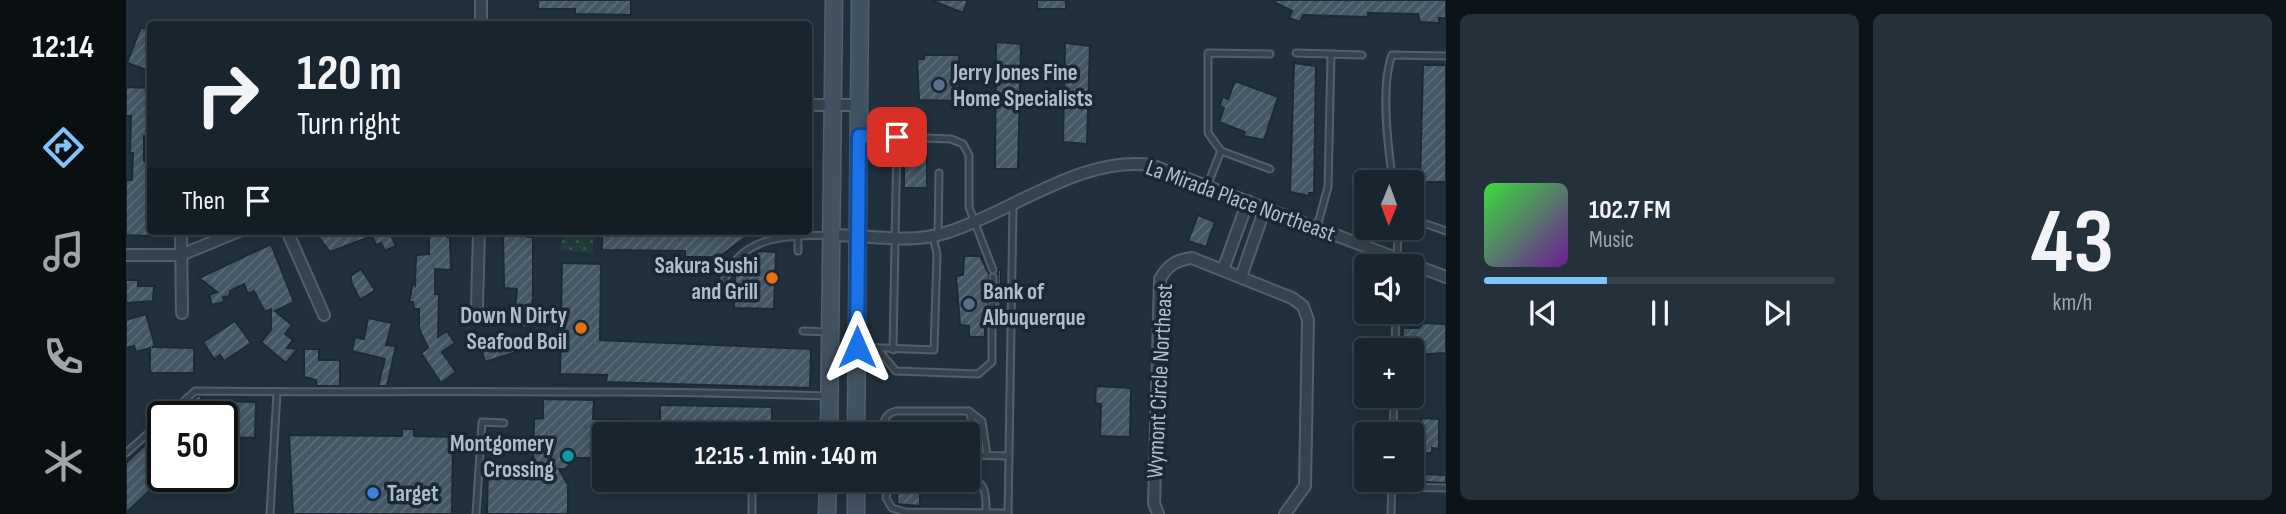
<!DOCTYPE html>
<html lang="en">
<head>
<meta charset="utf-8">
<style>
	:root { --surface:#18252e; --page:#25313a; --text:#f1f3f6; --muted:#9fa5aa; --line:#36424a; --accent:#7ec5ff }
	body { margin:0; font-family:"Sofia Sans Condensed",sans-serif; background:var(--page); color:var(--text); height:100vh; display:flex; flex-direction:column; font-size:26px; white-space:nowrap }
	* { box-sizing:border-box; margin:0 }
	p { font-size:23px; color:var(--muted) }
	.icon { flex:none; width:38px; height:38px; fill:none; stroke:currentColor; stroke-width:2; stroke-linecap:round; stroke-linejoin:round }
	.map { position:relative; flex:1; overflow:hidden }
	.panel { display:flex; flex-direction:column; gap:14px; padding:14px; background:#0d1419; width:840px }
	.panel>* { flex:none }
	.guide { position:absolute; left:21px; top:21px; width:665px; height:214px; border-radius:7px; box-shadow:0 4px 18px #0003,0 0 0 2px var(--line); background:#18252e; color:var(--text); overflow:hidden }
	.needle { width:46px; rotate:181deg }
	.controls { position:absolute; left:1228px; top:170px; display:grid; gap:14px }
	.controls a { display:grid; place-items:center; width:70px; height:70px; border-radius:7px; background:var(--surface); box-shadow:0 4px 18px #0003,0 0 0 2px var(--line); font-size:35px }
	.speed { position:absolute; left:21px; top:401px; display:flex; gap:14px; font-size:35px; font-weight:700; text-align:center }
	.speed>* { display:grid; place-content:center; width:91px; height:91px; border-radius:50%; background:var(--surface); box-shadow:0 4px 18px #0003,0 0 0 2px var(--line); line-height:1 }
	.speed .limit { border:4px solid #111; border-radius:10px; background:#fff; color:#111 }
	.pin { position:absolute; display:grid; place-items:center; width:60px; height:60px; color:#fff; margin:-30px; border-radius:14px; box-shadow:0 4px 10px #0006 }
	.me { position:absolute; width:77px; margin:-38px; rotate:0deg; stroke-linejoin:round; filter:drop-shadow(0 0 5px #0008) }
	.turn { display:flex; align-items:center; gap:24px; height:147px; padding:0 35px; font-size:32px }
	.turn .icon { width:91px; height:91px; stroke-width:2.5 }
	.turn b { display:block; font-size:49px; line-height:60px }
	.then { display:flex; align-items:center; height:66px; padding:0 35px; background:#0003; gap:14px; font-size:26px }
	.panel .tile { flex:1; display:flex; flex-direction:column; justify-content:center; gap:10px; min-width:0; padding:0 24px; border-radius:10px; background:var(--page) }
	.panel .dial { align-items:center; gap:0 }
	.dial b { font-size:91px; line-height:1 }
	.song { display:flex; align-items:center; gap:21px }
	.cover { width:84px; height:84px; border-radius:10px; background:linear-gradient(135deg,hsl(120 70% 55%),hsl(280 70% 35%)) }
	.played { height:7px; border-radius:4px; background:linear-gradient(90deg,var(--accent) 35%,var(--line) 35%) }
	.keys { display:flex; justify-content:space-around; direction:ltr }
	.panel .tiles { flex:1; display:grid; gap:14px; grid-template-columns:repeat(2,1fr) }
	.trip { position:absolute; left:466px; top:422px; width:388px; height:70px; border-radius:7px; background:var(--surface); box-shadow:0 4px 18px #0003,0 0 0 2px var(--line); font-weight:700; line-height:70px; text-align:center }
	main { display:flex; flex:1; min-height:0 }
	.menu { display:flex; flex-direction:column; width:126px; justify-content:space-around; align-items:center; background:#0a0f12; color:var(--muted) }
	.menu .icon { width:49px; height:49px }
	.menu .on { color:var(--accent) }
	.menu b { font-size:32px; color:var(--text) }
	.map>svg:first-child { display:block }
</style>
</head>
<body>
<main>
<nav class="menu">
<b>12:14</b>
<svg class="icon on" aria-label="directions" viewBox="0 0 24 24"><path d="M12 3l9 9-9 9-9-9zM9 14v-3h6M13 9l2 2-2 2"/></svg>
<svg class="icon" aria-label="music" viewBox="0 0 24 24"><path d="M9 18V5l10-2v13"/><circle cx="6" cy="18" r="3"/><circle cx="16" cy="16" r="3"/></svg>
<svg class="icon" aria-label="phone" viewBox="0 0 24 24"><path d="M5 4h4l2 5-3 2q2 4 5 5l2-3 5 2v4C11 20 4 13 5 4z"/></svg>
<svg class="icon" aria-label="climate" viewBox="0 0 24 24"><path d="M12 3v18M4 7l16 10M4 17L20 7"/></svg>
</nav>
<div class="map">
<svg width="1320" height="514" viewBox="0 0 1320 514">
	<defs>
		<pattern id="park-dots" width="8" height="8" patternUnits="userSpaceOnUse" patternTransform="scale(1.75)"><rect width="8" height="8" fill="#223e3d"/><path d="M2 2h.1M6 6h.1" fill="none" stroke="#405858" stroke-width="1.8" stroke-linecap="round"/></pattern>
		<pattern id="building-hatch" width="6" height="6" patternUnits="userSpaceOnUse" patternTransform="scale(1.75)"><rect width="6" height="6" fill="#435764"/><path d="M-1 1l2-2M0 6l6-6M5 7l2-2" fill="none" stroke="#5c6d79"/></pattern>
	</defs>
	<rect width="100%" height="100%" fill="#20313d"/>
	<path fill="url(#park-dots)" d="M 437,231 L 468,231 L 467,253 L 435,250 Z"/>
	<g fill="url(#building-hatch)" stroke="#1b2a34" stroke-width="2">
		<path d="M 412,0 L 505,0 L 505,15 L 449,14 L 449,9 L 412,9 Z"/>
		<path d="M 805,0 L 842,0 L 837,13 Z"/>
		<rect x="911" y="0" width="29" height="9"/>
		<path d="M 1144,0 L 1320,0 L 1320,18 L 1313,18 L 1313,23 L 1294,22 L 1292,14 L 1242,13 L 1242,17 L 1177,15 L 1174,22 L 1163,18 L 1166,11 Z"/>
		<path d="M 15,27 L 24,31 L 24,71 L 1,63 Z"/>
		<path d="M 870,42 L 895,44 L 892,169 L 869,169 Z"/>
		<path d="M 939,43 L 964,46 L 961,144 L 937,142 Z"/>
		<path d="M 798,55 L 833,55 L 833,101 L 793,100 L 791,59 L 798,59 Z"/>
		<path d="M 1168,63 L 1190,66 L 1188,193 L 1183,193 L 1183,196 L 1164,192 Z"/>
		<path d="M 1297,65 L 1320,65 L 1320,182 L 1294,182 Z"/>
		<path d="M 1109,81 L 1152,97 L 1138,140 L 1117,136 L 1119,132 L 1093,122 L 1098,108 L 1093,106 L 1097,97 L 1102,99 Z"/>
		<path d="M 0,87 L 24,88 L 24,136 L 18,136 L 18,161 L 24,162 L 24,236 L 0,235 L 0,180 L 6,180 L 7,153 L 4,153 L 5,116 L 0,116 Z"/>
		<path d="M 778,154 L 801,156 L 801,188 L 778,188 Z"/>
		<path d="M 1072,215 L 1089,222 L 1080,247 L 1062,241 Z"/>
		<path d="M 188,231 L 263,231 L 270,246 L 259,251 L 255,243 L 250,245 L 246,236 L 204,252 Z"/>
		<path d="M 303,231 L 321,231 L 321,237 L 324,237 L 325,270 L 309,269 L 309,294 L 313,294 L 312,337 L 321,331 L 329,343 L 316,352 L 330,372 L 315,383 L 295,353 L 302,348 L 293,329 L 293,309 L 288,309 L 287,302 L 283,302 L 287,282 L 289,285 L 290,255 L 303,254 Z"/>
		<path d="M 377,231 L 402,231 L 402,237 L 407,237 L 407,298 L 403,328 L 387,326 L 391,289 L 378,288 Z"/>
		<path d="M 485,231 L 628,231 L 593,257 L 559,257 L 559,251 L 476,250 L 476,233 Z"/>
		<path d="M 145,244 L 168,302 L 149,311 L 166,325 L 159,334 L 167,340 L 161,348 L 171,349 L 160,363 L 135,342 L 145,330 L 145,309 L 139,312 L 128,291 L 122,294 L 118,284 L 104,291 L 104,296 L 97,297 L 98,302 L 86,305 L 83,295 L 91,292 L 73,278 Z"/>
		<path d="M 633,251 L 650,252 L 648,309 L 608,308 L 609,271 Z"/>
		<path d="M 838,256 L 854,256 L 863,274 L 862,321 L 859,325 L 859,337 L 843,337 L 843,326 L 834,325 L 830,276 L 837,275 Z"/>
		<path d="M 436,263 L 475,264 L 474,340 L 685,349 L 684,388 L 480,382 L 481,375 L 434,374 Z"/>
		<path d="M 235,269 L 249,290 L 234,300 L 225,282 L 225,276 Z"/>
		<path d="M 872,270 L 875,270 L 874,325 L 870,322 Z"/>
		<path d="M 0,280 L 12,280 L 12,286 L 28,286 L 27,301 L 0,303 Z"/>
		<path d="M 20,314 L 29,346 L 26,347 L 68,348 L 68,373 L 27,373 L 24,372 L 24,348 L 10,352 L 8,346 L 0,348 L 0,320 Z"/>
		<path d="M 242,318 L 266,323 L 260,345 L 270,346 L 261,386 L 252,386 L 259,359 L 226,351 L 229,337 L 238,339 Z"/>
		<path d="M 109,321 L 125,343 L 98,361 L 94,355 L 88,359 L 77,342 Z"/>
		<path d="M 1297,323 L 1320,324 L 1320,353 L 1286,355 L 1286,350 L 1276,350 L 1277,328 L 1293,328 Z"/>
		<path d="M 385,335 L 390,352 L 359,362 L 354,344 Z"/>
		<path d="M 178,349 L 193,349 L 193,360 L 214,360 L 214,386 L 191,386 L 190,380 L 178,377 Z"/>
		<path d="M 970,386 L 1005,388 L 1004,437 L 974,436 L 975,404 L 969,403 Z"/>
		<path d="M 71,396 L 75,396 L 75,401 L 130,402 L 129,438 L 96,437 L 96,416 L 48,416 Z"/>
		<path d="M 417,399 L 468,400 L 467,419 L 500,419 L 500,422 L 534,422 L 534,405 L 646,407 L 646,434 L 478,434 L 478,458 L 448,458 L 440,469 L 433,469 L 442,485 L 442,514 L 361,514 L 362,467 L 407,468 L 408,419 L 417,418 Z"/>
		<path d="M 1295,418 L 1313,419 L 1313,449 L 1306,448 L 1306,453 L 1296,453 L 1294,448 Z"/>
		<path d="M 37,428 L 37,478 L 0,513 L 0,463 Z"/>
		<path d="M 276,429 L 288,429 L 288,436 L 327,437 L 326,514 L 167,514 L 163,435 L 276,436 Z"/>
		<path d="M 1299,474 L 1320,475 L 1320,483 L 1298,482 Z"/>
		<path d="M 772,480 L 784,480 L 783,487 L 794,487 L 794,506 L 771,504 Z"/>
	</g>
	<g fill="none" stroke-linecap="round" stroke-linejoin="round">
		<g stroke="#52606b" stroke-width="9">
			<g id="lane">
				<path d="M 1170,53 L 1236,55"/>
				<path d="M 736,136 L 771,137 L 767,350"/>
				<path d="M 771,137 L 825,139 L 837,144 L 843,155 L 843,207 L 867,270"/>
				<path d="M 1095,151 L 1144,169"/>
				<path d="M 1267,182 C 1262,148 1254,87 1266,55 L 1320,56"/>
				<path d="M 1081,186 L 1095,151 L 1082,133 L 1082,53 L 1144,54"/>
				<path d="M 1286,219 L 1320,231"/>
				<path d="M 1191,227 L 1202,187 L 1205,54"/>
				<path d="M 812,235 L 813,173"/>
				<path d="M 672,251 L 672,236"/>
				<path d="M 1271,266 L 1272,228"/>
				<path d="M 599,279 C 616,234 663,236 704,235"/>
				<path d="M 867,294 L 867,277"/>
				<path d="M 866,318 L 867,301"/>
				<path d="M 677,331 L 702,332"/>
				<path d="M 734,347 L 808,350 L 811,254 L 807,237"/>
				<path d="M 752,350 L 770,371 L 852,374 L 866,362 L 866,325"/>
				<path d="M 1269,350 L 1270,312"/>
				<path d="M 843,411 L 856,421 L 861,455"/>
				<path d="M 41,416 L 69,391 C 280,393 490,389 701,396"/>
				<path d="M 757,434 C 757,422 758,414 770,411 L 843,411 L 850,435 L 850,455"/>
				<path d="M 1267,434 L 1268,396"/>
				<path d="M 0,453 L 37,420"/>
				<path d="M 842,455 L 883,456"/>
				<path d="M 842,478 C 861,482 860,495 860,512"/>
				<path d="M 763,480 L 760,498 L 766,508 L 779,512 L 882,513"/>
				<path d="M 1266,487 L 1320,488"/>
				<path d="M 144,514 L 151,392"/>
				<path d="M 350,514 L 356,422 L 378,423"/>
				<path d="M 626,514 L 626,480"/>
				<path d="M 882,514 L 887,206"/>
				<path d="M 1265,514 L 1266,480"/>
			</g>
		</g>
		<g stroke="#52606b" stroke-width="14">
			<g id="street">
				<path d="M 355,24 L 355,0"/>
				<path d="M 682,105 L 734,105"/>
				<path d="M 55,231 L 56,313"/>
				<path d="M 161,231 L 198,315"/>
				<path d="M 707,235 C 743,235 784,244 819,233 C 885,213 955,155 1025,165 L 1320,277"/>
				<path d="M 0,255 L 55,255 L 113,231"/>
				<path d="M 1097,270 L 1122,201"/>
				<path d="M 1115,277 L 1139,208"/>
				<path d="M 351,307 L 353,231"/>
				<path d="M 1032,514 L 1028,503 L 1034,279 C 1042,265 1050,260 1066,258 L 1166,298 L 1177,306 L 1182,320 L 1179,486 L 1159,514"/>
			</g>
		</g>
		<g stroke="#52606b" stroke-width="19">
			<g id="secondary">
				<path d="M 703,434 L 708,0"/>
				<path d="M 730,434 L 734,0"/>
				<path d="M 701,514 L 702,480"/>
				<path d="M 730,514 L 730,480"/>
			</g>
		</g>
		<use href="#lane" stroke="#34434d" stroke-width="5"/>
		<use href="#street" stroke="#34434d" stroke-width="10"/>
		<use href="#secondary" stroke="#415261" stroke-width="16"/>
	</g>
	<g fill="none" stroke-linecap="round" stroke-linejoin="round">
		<g stroke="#114b97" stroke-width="18">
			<path id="route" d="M 731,347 L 733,136 L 771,137"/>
		</g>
		<use href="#route" stroke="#1a73e8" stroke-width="12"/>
	</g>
	<g fill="#5c6f8a" stroke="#192832" stroke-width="2.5">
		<circle cx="813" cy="85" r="7"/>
		<circle cx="843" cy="304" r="7"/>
	</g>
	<g fill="#e8710a" stroke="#192832" stroke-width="2.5">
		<circle cx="646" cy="278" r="7"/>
		<circle cx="455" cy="328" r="7"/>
	</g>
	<circle fill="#0f9aa8" stroke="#192832" stroke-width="2.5" cx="442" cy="456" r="7"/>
	<circle fill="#3f7fe0" stroke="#192832" stroke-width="2.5" cx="247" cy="493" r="7"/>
	<g text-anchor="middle" stroke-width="7" stroke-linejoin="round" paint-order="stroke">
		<g font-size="23" font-weight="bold" fill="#afbdc9" stroke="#192832" text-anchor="start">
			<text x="827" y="80">Jerry Jones Fine<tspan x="827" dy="26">Home Specialists</tspan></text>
			<text x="632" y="273" text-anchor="end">Sakura Sushi<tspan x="632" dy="26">and Grill</tspan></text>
			<text x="857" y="299">Bank of<tspan x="857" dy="26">Albuquerque</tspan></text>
			<text x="441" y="323" text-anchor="end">Down N Dirty<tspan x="441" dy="26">Seafood Boil</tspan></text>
			<text x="428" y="451" text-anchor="end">Montgomery<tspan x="428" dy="26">Crossing</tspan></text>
			<text x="261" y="501">Target</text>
		</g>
		<g font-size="23" fill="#afbdc9" stroke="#192832">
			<text transform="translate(1115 200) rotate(20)" y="8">La Mirada Place Northeast</text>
			<text transform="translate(1033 381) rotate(-87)" y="8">Wymont Circle Northeast</text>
		</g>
	</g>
</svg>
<div class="controls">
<a><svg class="needle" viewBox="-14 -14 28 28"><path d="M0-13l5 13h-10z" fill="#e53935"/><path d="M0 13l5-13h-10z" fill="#9fa5aa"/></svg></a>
<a><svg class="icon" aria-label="sound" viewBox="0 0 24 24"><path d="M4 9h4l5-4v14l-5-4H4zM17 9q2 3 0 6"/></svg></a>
<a>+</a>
<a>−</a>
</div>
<div class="speed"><div class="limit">50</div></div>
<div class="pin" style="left:771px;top:137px;background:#d93025"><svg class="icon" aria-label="arrive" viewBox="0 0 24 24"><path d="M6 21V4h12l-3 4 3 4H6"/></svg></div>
<svg class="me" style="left:731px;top:347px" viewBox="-20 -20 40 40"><path d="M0-17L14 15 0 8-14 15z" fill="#1a73e8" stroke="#fff" stroke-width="4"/></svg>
<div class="trip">12:15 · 1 min · 140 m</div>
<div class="guide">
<div class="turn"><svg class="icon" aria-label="right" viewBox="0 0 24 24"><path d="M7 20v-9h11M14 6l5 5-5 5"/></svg><div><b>120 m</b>Turn right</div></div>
<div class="then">Then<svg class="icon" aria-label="arrive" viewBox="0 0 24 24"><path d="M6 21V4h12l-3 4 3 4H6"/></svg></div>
</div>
</div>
<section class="panel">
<div class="tiles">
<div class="tile">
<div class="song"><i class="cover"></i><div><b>102.7 FM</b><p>Music</p></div></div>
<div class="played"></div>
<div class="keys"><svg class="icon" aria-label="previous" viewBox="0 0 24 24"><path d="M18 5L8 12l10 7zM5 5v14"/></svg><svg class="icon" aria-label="pause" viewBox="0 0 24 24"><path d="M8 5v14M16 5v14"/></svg><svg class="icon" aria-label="next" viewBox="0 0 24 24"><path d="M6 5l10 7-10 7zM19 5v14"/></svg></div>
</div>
<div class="tile dial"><b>43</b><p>km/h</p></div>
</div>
</section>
</main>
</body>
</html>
